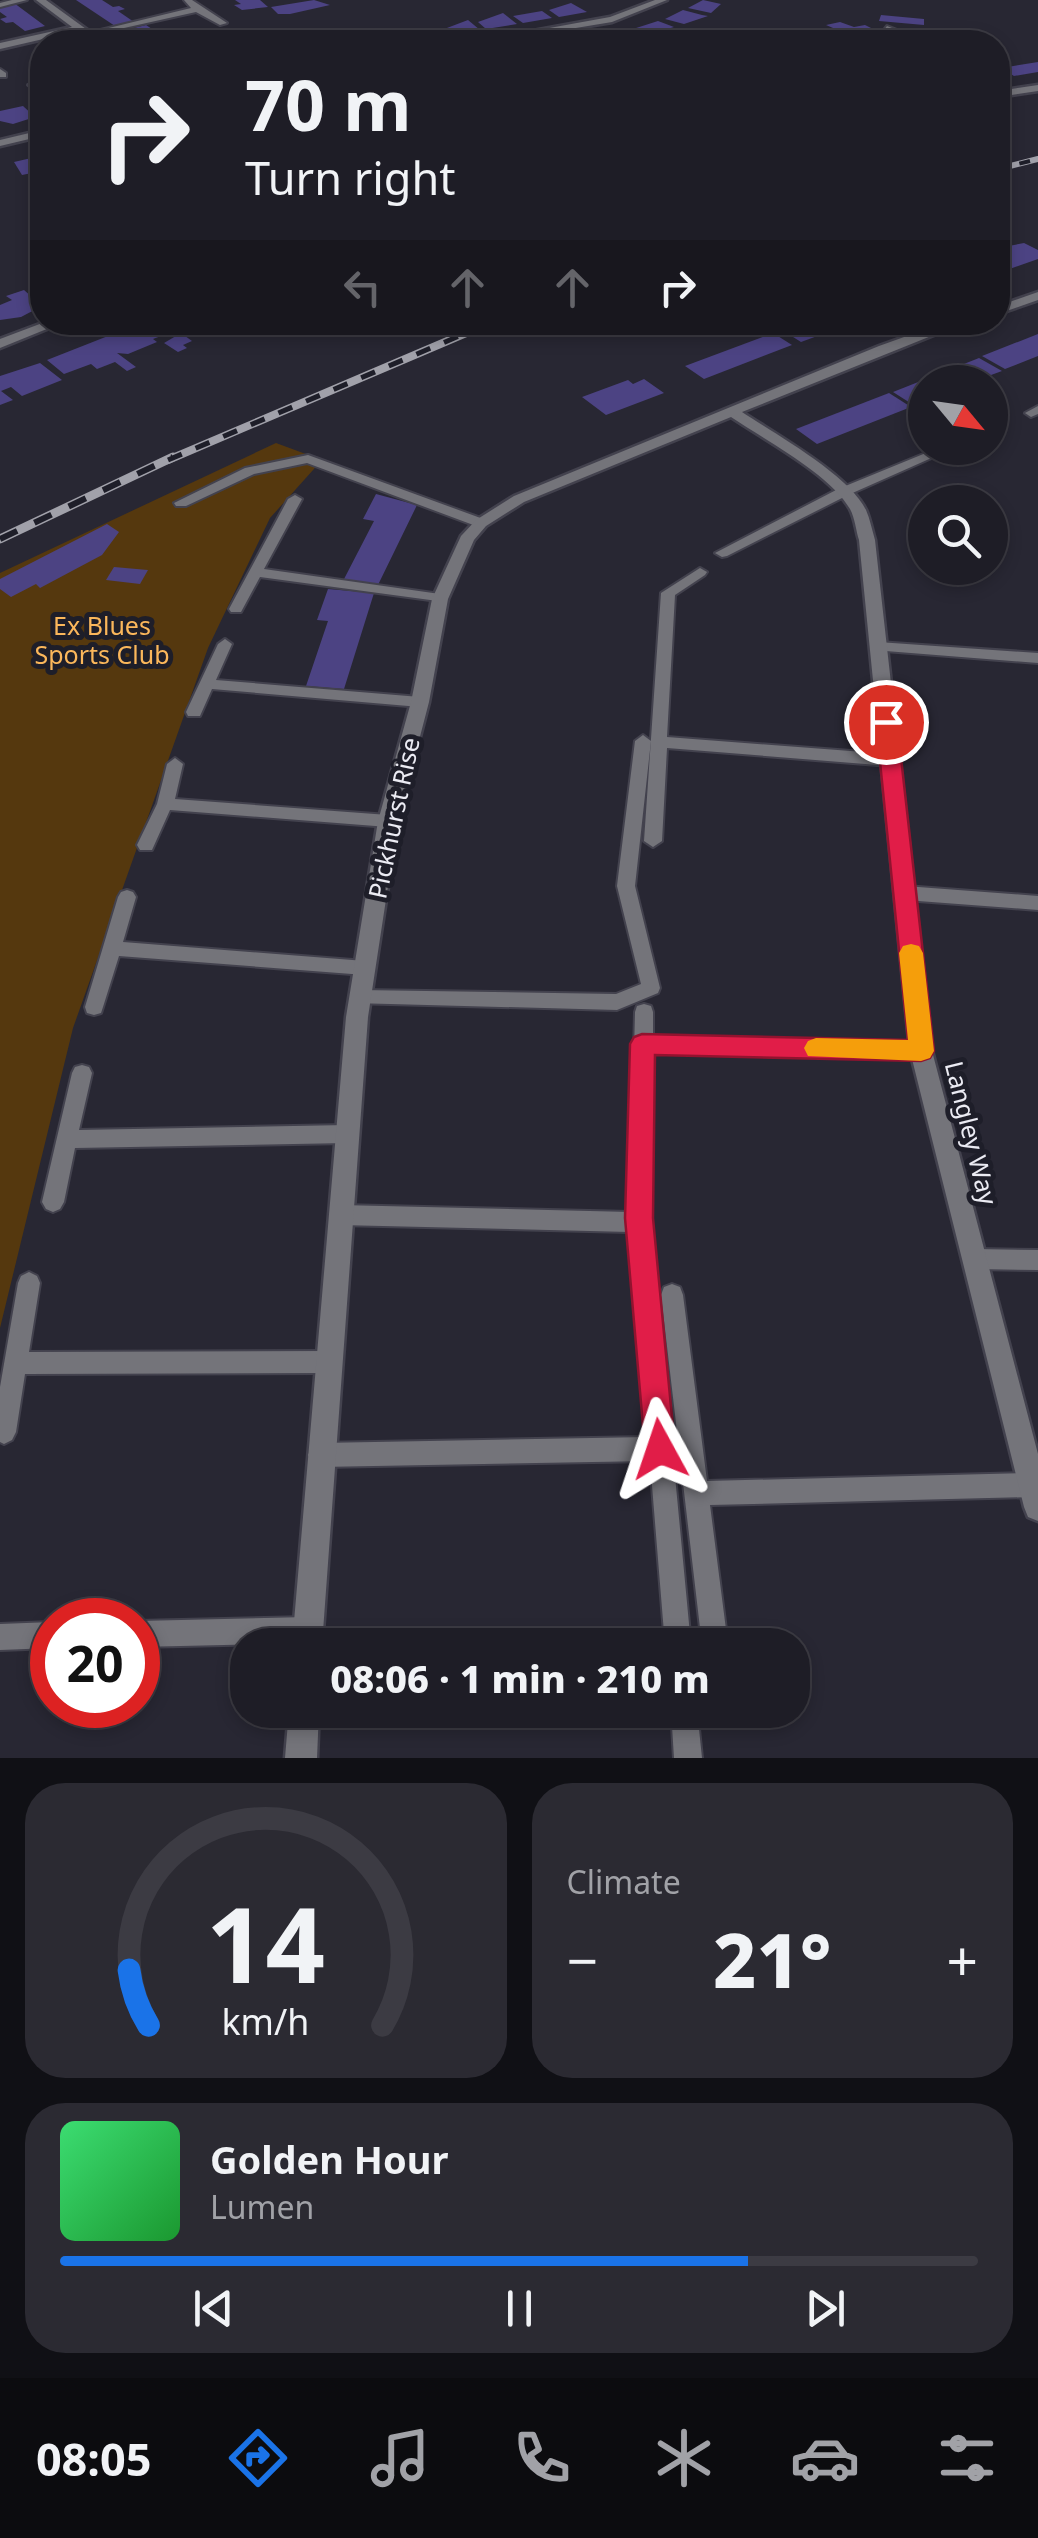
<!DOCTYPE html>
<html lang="en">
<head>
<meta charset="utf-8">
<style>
	:root { --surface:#1e1d26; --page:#2b2a32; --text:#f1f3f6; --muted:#a1a2a7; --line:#3c3b43; --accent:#1a73e8 }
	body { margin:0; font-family:"Noto Sans",sans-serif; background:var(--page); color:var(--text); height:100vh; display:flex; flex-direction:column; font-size:38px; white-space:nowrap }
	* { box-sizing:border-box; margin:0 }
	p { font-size:32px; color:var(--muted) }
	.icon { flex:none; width:55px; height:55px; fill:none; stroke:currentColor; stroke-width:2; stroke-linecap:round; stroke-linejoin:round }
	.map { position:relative; height:1758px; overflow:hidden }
	.side { display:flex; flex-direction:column; gap:25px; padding:25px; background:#101015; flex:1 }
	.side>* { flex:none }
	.top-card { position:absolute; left:30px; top:30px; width:980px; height:305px; border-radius:40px; box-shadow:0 5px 15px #0003,0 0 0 2px var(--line); background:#1e1d26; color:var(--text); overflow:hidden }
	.needle { width:65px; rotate:119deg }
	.tools { position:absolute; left:908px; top:365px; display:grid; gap:20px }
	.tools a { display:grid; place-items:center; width:100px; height:100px; border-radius:50%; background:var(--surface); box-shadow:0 5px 15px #0003,0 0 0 2px var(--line); font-size:50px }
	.speed { position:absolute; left:30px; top:1598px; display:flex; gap:20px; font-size:50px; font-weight:700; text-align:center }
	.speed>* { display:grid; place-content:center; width:130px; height:130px; border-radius:50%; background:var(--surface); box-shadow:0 5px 15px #0003,0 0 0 2px var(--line); line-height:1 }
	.speed .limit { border:15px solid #d22; background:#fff; color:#111 }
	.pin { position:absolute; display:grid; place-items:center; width:85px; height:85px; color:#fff; margin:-42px; border:5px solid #fff; border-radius:50%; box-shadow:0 2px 10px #0007 }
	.me { position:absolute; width:110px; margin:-55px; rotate:355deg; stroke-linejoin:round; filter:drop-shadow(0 0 8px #0008) }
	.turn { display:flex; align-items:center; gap:35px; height:210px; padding:0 50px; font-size:45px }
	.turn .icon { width:130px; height:130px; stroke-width:2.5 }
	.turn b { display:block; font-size:70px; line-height:85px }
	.lanes { display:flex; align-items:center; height:95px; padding:0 50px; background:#0003; justify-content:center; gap:50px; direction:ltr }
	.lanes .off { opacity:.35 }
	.big { font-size:75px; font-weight:800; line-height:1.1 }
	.side .widget { flex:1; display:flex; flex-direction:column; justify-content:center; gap:15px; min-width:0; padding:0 35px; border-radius:40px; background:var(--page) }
	.side .dial { align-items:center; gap:0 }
	.dial svg { height:260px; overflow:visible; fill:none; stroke:var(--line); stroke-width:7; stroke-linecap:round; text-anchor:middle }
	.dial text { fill:var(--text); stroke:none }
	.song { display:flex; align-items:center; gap:30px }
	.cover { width:120px; height:120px; border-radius:15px; background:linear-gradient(135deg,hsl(140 70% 55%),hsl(130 70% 35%)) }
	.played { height:10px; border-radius:5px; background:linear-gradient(90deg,var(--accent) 75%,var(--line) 75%) }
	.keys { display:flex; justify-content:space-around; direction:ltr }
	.heat { display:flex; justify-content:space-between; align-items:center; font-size:55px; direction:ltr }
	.side .tiles { flex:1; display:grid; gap:25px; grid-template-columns:1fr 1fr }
	.widget:last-child { grid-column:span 2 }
	.trip { position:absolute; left:230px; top:1628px; width:580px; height:100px; border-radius:40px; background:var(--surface); box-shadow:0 5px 15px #0003,0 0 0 2px var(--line); font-weight:800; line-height:100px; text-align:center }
	.tabs { display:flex; height:160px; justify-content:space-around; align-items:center; background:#0c0c0f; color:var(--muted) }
	.tabs .icon { width:70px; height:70px }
	.tabs .on { color:var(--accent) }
	.tabs b { font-size:45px; color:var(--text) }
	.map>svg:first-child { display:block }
</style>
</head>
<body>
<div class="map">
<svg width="1038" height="1758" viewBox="0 0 1038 1758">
	<rect width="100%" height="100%" fill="#282733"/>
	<path fill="#55380e" d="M 276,443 L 322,460 L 270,518 L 208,648 L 73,1028 L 0,1328 L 0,573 Z"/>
	<g fill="#4c4383">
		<path d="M 76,0 L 102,0 L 113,7 L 119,6 L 125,9 L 118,11 L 134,22 L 115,26 Z"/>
		<path d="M 235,0 L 260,0 L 268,7 L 242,10 L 234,5 L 241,4 Z"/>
		<path d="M 314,0 L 330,5 L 290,14 L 278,14 L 271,7 Z"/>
		<path d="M 703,0 L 721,4 L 711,13 L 688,8 Z"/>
		<path d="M 14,3 L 45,26 L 25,31 L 13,22 L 6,23 L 0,19 L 7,17 L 0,12 L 0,6 Z"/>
		<path d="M 571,3 L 587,12 L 559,17 L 549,10 Z"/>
		<path d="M 683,10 L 702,15 L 708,16 L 684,24 L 665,19 Z"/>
		<path d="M 542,11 L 552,18 L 523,23 L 513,16 Z"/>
		<path d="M 503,13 L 517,24 L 486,29 L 478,22 Z"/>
		<path d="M 881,15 L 924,19 L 924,25 L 879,21 Z"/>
		<path d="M 468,20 L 480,30 L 450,35 L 439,31 Z"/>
		<path d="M 658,21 L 674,27 L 648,35 L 633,29 Z"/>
		<path d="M 840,22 L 854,27 L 865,25 L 873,29 L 831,38 L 818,31 L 833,28 L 826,25 Z"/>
		<path d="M 146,25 L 152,29 L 147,30 L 165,42 L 138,42 L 121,31 Z"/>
		<path d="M 630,29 L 645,38 L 615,42 L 602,34 Z"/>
		<path d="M 435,30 L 443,37 L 412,42 L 404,35 Z"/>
		<path d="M 1038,62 L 1038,72 L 1014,76 L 1001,68 Z"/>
		<path d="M 23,106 L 35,117 L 13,124 L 0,121 L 0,111 Z"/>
		<path d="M 40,156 L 42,171 L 22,175 L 14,162 Z"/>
		<path d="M 1024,243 L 1038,250 L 1038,259 L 998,273 L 998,248 Z"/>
		<path d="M 24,290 L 42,306 L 21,317 L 0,320 L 0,305 L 12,300 L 6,296 Z"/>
		<path d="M 803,322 L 853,322 L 853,323 L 801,342 L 782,330 Z"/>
		<path d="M 141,323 L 161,336 L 153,339 L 157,342 L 128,354 L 117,353 L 136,367 L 127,371 L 115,362 L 97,369 L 91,364 L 64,374 L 47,360 Z"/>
		<path d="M 181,333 L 192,341 L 183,345 L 187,348 L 178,352 L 164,343 Z"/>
		<path d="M 773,333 L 792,345 L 704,379 L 685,366 Z"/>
		<path d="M 1038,334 L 1038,356 L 1005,369 L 982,356 Z"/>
		<path d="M 979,358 L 1002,371 L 972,382 L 925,382 L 925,402 L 915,406 L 893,392 Z"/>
		<path d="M 40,363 L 62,380 L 22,396 L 11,387 L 1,391 L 13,400 L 0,405 L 0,376 Z"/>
		<path d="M 644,379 L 664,393 L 606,415 L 582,397 L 628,380 L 633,384 Z"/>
		<path d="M 889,393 L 911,407 L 817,444 L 796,429 Z"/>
		<path d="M 376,494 L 417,505 L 377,587 L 343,581 L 374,521 L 363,519 Z"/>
		<path d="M 107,524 L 119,532 L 102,555 L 40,588 L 36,584 L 11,597 L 0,589 L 0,579 Z"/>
		<path d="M 114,567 L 148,570 L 140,584 L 106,580 Z"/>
		<path d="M 328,589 L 374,593 L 344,689 L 306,686 L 328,621 L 317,620 Z"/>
	</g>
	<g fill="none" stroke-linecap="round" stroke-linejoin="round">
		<g stroke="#43424e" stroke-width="4">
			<g id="lane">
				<path d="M 12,0 L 27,0 L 0,7 L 0,3 Z"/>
				<path d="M 184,0 L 192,0 L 227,23 L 220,25 L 196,12 L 88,36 L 84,34 L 191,8 Z"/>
				<path d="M 887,26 L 922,40 L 923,42 L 913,42 L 884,30 Z"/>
				<path d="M 0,69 L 6,73 L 6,77 L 0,77 Z"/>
				<path d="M 42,80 L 42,85 L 32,88 L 28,85 Z"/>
				<path d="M 908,322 L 921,322 L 935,333 L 925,335 Z"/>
				<path d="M 1038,406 L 1038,414 L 1031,417 L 1025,413 Z"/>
				<path d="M 990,425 L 996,425 L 998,428 L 990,433 Z"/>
				<path d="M 938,448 L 954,448 L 848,495 L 727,556 L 722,557 L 715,553 L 838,489 Z"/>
				<path d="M 308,455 L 486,520 L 488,523 L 481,527 L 476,526 L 307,463 L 254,474 L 186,506 L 176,506 L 174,503 L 245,468 Z"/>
				<path d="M 295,495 L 302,499 L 264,569 L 440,594 L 445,596 L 445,602 L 260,577 L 241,612 L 231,612 L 229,609 L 288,499 Z"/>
				<path d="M 700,568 L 707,572 L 705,575 L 675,595 L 667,737 L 890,754 L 898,760 L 890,766 L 667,748 L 662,841 L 653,847 L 644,841 L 661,593 Z"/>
				<path d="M 225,639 L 232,644 L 216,680 L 420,697 L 428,702 L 420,707 L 212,689 L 200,716 L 188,716 L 186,712 L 218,644 Z"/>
				<path d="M 878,642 L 1038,653 L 1038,663 L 873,650 L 871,647 Z"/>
				<path d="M 643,735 L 651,741 L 635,886 L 660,988 L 658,993 L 617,1010 L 353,1003 L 351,998 L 353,993 L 360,990 L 616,994 L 641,984 L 617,886 L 635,741 Z"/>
				<path d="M 175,758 L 183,764 L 175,799 L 388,815 L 396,821 L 388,827 L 170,810 L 152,850 L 140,850 L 137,845 L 157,804 L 167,764 Z"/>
				<path d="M 905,886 L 1038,896 L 1038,910 L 905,900 L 899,898 L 896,893 L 899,888 Z"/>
				<path d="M 127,890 L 133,892 L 136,897 L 123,942 L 365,961 L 372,963 L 374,968 L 372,973 L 365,975 L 119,956 L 103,1007 L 101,1013 L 94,1015 L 87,1013 L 85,1007 L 118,897 L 121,892 Z"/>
				<path d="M 644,1004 L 651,1006 L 653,1012 L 653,1036 L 921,1043 L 928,1045 L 931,1051 L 928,1057 L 921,1059 L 653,1052 L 651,1222 L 691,1645 L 665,1645 L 650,1461 L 320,1467 L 312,1463 L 308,1455 L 312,1447 L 320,1443 L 648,1437 L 630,1232 L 340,1225 L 333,1222 L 329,1215 L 333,1208 L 340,1205 L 630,1212 L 635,1012 L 637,1006 Z"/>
				<path d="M 82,1065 L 89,1067 L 92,1073 L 79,1130 L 347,1125 L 354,1128 L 357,1134 L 354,1140 L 347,1143 L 75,1148 L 64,1202 L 60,1209 L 53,1212 L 46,1209 L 42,1202 L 72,1073 L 75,1067 Z"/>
				<path d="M 975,1249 L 1038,1250 L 1038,1270 L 975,1269 L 967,1266 L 964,1259 L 967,1252 Z"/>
				<path d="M 29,1272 L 37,1276 L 40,1283 L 29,1352 L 328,1351 L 336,1354 L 339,1362 L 336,1370 L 328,1373 L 25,1374 L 16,1432 L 12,1440 L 4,1444 L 0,1442 L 0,1387 L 18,1283 L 21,1276 Z"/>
				<path d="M 672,1284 L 680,1287 L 683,1295 L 707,1481 L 1032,1473 L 1038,1475 L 1038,1495 L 1032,1497 L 710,1505 L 728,1645 L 702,1645 L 661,1295 L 664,1287 Z"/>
				<path d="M 308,1617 L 317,1621 L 321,1630 L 317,1639 L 308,1643 L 138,1647 L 138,1621 Z"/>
				<path d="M 52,1622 L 52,1648 L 0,1650 L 0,1624 Z"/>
				<path d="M 671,1710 L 697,1710 L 702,1758 L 674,1758 Z"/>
			</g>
		</g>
		<g stroke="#43424e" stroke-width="5">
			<g id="street">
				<path d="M 36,0 L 46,0 L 104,42 L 94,42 L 78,31 L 0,49 L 0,43 L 72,27 Z"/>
				<path d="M 655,0 L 667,0 L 612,22 L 491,42 L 472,42 L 610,17 Z"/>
				<path d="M 1038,85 L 1038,91 L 998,97 L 998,91 Z"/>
				<path d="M 42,130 L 42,136 L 0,146 L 0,140 Z"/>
				<path d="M 1038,292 L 1038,300 L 998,314 L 998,306 Z"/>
				<path d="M 45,322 L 64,322 L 0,348 L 0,339 Z"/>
				<path d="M 946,322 L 966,322 L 742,412 C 775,434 849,475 866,510 C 870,519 872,530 875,540 L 932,1051 L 1038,1454 L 1038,1521 L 1028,1517 L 1024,1507 L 910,1051 L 859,540 C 856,531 855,518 850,509 C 830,474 765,440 731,417 L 524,502 L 486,526 L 474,540 L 448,599 L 429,702 L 398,821 L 368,1017 L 322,1645 L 292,1645 L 346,1017 L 378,821 L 411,702 L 432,599 L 461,536 L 476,520 L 514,496 L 879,346 Z"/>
				<path d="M 289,1710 L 319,1710 L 317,1758 L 285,1758 Z"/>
			</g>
		</g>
		<use href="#lane" fill="#74747a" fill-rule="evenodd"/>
		<use href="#street" fill="#74747a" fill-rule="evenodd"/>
		<g stroke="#a1a1aa" stroke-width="6">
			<path id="rail-far2" d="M 998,169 L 1038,159"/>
		</g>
		<g stroke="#a1a1aa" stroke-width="8">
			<path id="rail-far1" d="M 168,460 L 492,322"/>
		</g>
		<g stroke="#a1a1aa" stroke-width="9">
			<path id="rail" d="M 0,539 L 173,457"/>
		</g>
		<use href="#rail-far2" stroke="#1e1e29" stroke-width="4" stroke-dasharray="11" stroke-linecap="butt"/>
		<use href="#rail-far1" stroke="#1e1e29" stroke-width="5" stroke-dasharray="15" stroke-linecap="butt"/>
		<use href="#rail" stroke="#1e1e29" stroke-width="6" stroke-dasharray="19" stroke-linecap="butt"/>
	</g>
	<path fill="#e11d48" stroke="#92132f" stroke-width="2.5" d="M 886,715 L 897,722 L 934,1051 L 930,1058 L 921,1061 L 655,1055 L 653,1218 L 675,1449 L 671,1460 L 660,1464 L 649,1460 L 645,1449 L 625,1218 L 630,1044 L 634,1037 L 642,1034 L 908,1040 L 876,722 Z"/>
	<path fill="#f59e0b" d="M 911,944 L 919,946 L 923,953 L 934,1051 L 930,1058 L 921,1061 L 808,1056 L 804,1048 L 808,1041 L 816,1038 L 908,1040 L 899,953 L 903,946 Z"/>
	<g text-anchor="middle" stroke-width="10" stroke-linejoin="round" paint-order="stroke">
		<g font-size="25" fill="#fbb75b" stroke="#1e1e29">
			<text x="102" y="635">Ex Blues<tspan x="102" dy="29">Sports Club</tspan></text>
		</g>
		<g font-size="25" fill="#ebebf3" stroke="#1e1e29">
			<text transform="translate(394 818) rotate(-78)" y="9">Pickhurst Rise</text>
			<text transform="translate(971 1133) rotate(76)" y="9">Langley Way</text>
		</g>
	</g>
</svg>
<div class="tools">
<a><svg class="needle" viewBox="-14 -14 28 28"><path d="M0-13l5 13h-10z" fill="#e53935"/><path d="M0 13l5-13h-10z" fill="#a1a2a7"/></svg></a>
<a><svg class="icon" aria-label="search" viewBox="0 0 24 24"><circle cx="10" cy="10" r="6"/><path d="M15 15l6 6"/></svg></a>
</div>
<div class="speed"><div class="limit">20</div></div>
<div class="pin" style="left:886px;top:722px;background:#d93025"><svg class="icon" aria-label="arrive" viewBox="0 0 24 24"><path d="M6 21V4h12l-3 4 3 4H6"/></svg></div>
<svg class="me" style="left:660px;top:1449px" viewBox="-20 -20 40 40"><path d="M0-17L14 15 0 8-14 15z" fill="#e11d48" stroke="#fff" stroke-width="4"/></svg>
<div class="trip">08:06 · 1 min · 210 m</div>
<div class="top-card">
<div class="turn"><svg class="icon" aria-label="right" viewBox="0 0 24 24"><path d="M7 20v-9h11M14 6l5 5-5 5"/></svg><div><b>70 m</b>Turn right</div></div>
<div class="lanes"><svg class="icon off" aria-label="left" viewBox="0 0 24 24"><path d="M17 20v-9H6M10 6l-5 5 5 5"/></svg><svg class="icon off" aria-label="ahead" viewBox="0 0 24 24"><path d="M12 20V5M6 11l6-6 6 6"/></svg><svg class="icon off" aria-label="ahead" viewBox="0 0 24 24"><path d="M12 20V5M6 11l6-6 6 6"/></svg><svg class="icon" aria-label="right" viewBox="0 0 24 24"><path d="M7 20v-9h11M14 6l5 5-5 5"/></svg></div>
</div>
</div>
<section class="side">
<div class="tiles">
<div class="widget dial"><svg viewBox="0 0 100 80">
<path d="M14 69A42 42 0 1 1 86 69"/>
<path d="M14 69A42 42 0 0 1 8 52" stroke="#1a73e8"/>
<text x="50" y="56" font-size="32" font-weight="700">14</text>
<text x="50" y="72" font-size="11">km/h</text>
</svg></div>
<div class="widget"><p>Climate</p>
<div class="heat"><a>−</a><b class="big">21°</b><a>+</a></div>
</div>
<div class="widget">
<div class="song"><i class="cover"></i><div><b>Golden Hour</b><p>Lumen</p></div></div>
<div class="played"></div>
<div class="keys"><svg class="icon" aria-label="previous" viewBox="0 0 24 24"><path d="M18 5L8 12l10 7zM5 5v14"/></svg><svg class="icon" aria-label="pause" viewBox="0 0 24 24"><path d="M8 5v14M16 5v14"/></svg><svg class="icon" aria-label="next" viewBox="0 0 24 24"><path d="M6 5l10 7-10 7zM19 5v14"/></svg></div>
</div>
</div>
</section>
<nav class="tabs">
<b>08:05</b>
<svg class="icon on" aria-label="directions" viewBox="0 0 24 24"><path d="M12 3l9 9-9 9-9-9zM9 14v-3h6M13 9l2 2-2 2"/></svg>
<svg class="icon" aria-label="music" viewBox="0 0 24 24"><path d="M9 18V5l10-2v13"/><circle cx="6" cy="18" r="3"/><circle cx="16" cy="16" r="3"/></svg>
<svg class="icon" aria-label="phone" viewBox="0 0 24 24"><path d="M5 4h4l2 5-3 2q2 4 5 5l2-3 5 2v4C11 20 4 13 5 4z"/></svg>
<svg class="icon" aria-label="climate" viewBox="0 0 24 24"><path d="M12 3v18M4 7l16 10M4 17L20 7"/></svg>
<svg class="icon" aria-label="car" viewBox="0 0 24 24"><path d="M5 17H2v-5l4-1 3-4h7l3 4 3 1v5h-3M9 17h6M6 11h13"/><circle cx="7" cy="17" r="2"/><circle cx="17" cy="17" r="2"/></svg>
<svg class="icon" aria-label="filters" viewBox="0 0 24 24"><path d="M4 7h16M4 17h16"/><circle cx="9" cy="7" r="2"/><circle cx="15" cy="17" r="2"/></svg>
</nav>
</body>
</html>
